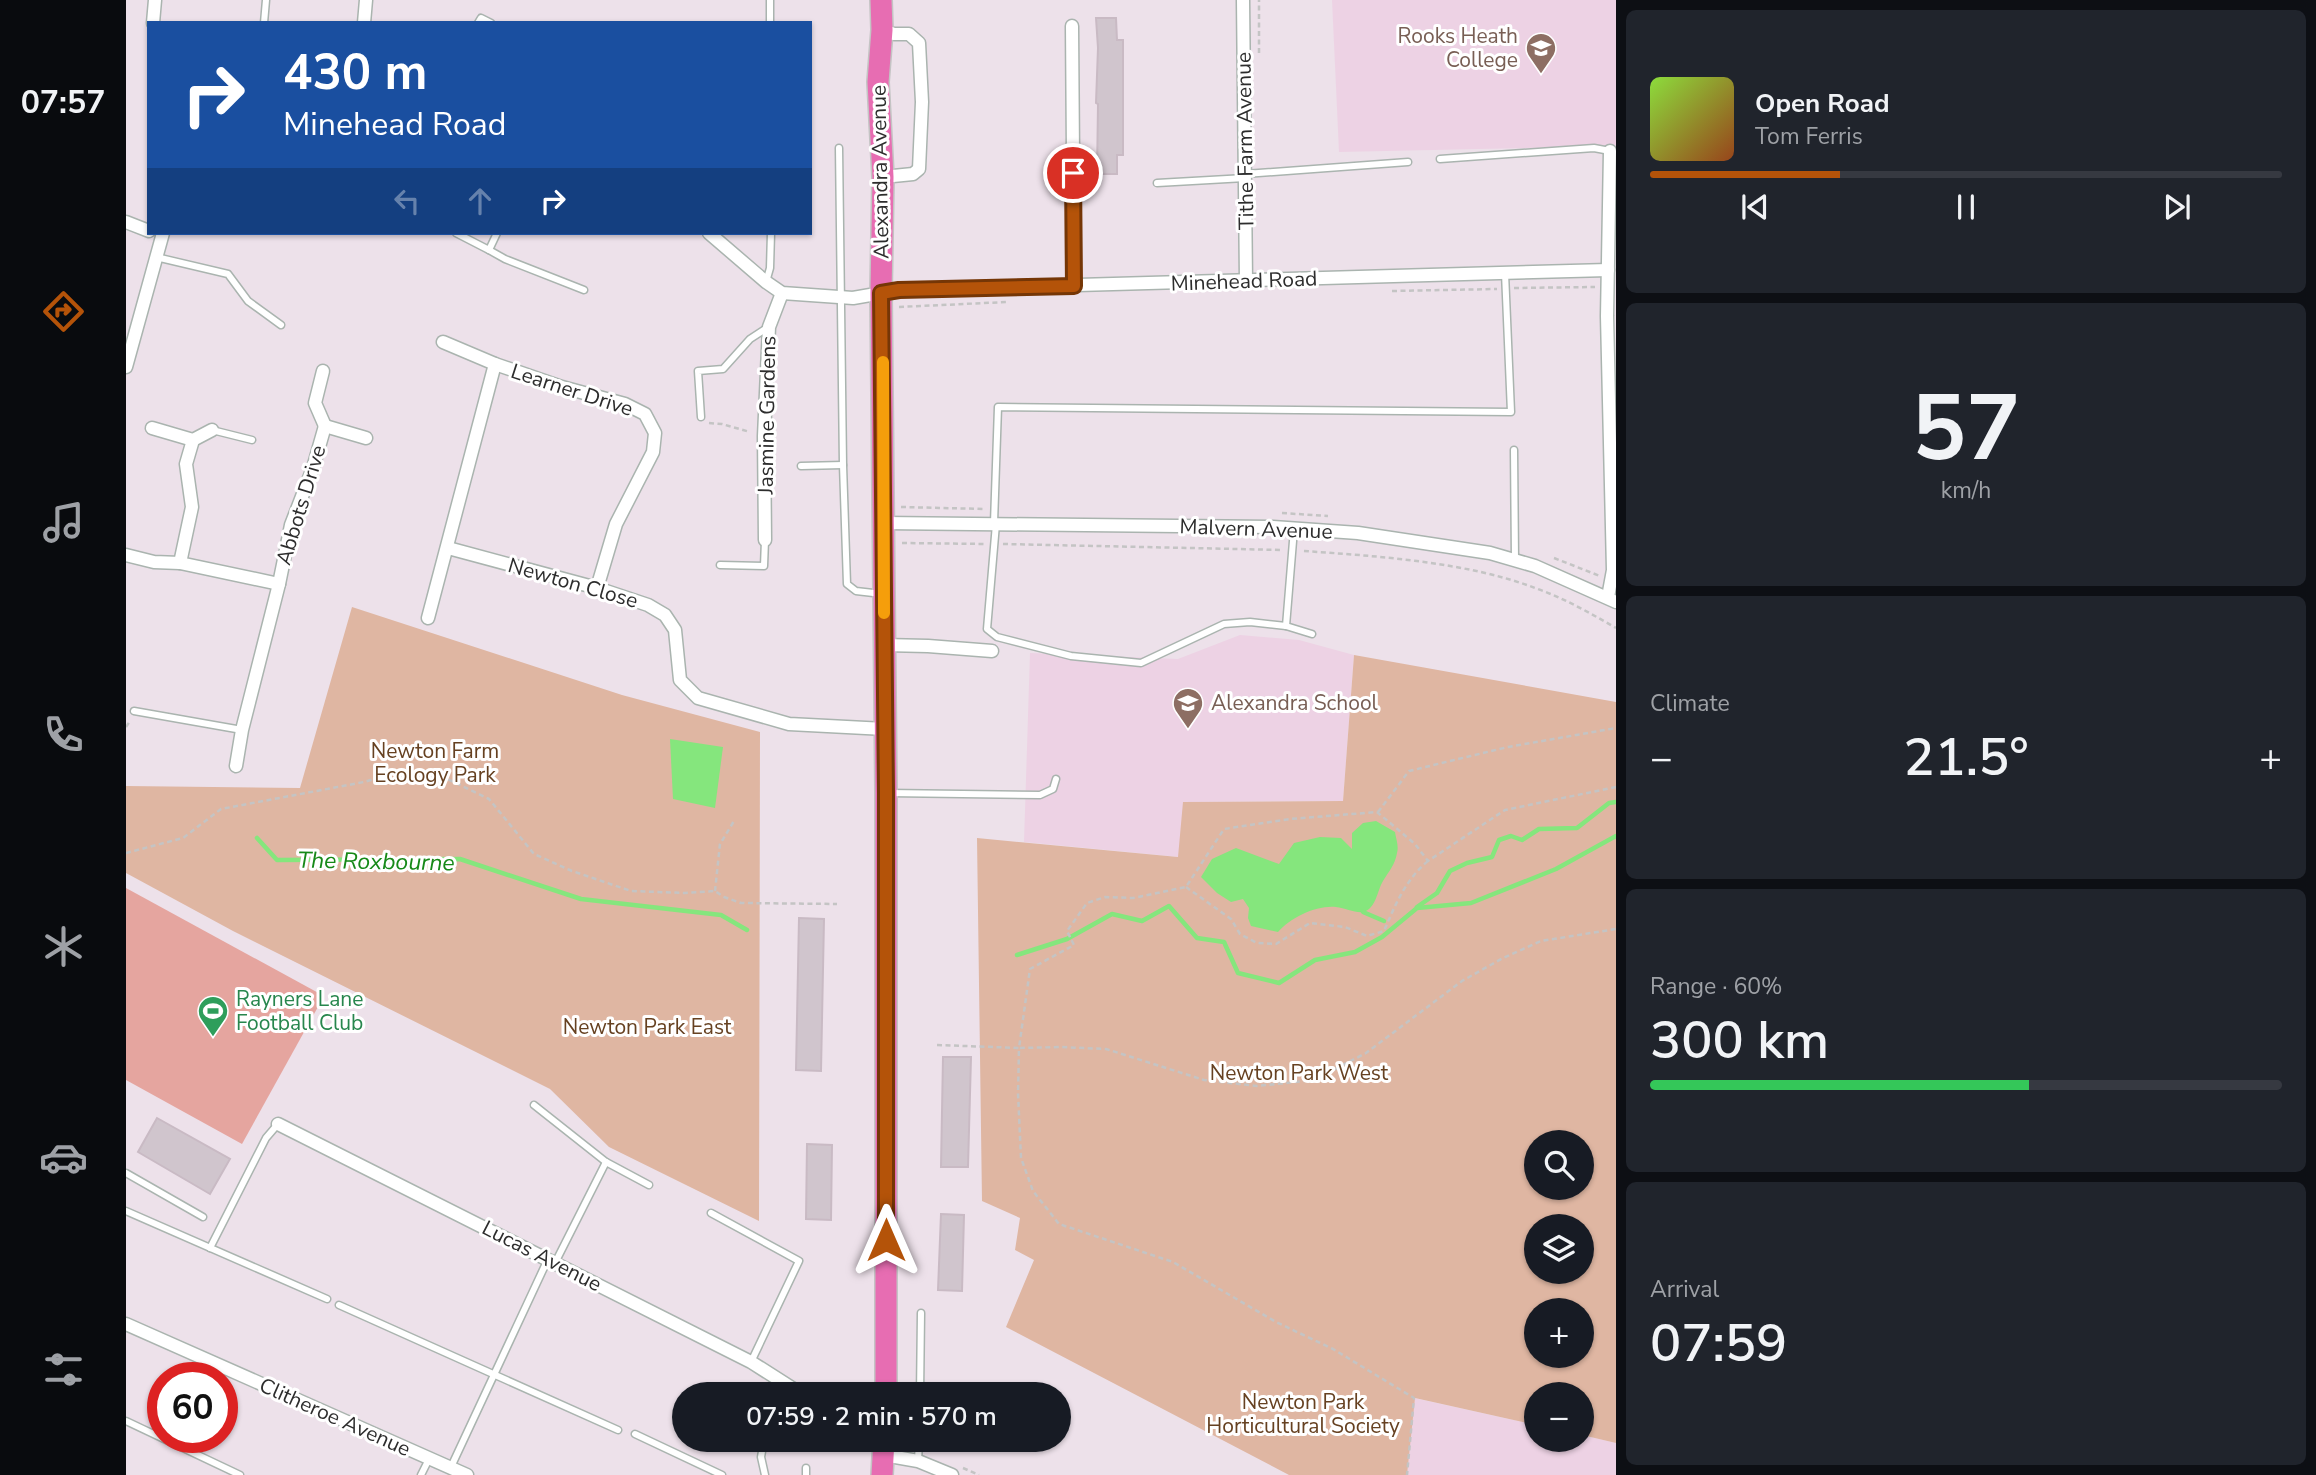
<!DOCTYPE html>
<html lang="en">
<head>
<meta charset="utf-8">
<style>
	:root { --surface:#171b24; --page:#20242c; --text:#f1f3f6; --muted:#9ea1a6; --line:#363941; --accent:#b45309 }
	body { margin:0; font-family:"Nunito Sans",sans-serif; background:var(--page); color:var(--text); height:100vh; display:flex; flex-direction:column; font-size:26px; white-space:nowrap }
	* { box-sizing:border-box; margin:0 }
	p { font-size:23px; color:var(--muted) }
	.icon { flex:none; width:38px; height:38px; fill:none; stroke:currentColor; stroke-width:2; stroke-linecap:round; stroke-linejoin:round }
	.map { position:relative; flex:1; overflow:hidden }
	.drawer { display:flex; flex-direction:column; gap:10px; padding:10px; background:#0d0f14; width:700px }
	.drawer>* { flex:none }
	.hud { position:absolute; left:21px; top:21px; width:665px; height:214px; border-radius:0px; box-shadow:0 2px 5px #0004; background:#1a4fa0; color:#fff; overflow:hidden }
	.buttons { position:absolute; left:1398px; top:1130px; display:grid; gap:14px }
	.buttons a { display:grid; place-items:center; width:70px; height:70px; border-radius:50%; background:var(--surface); box-shadow:0 2px 5px #0004; font-size:35px }
	.speed { position:absolute; left:21px; top:1362px; display:flex; gap:14px; font-size:35px; font-weight:700; text-align:center }
	.speed>* { display:grid; place-content:center; width:91px; height:91px; border-radius:50%; background:var(--surface); box-shadow:0 2px 5px #0004; line-height:1 }
	.speed .limit { border:10px solid #d22; background:#fff; color:#111 }
	.pin { position:absolute; display:grid; place-items:center; width:60px; height:60px; color:#fff; margin:-30px; border:4px solid #fff; border-radius:50%; box-shadow:0 2px 7px #0007 }
	.me { position:absolute; width:77px; margin:-38px; rotate:0deg; stroke-linejoin:round; filter:drop-shadow(0 0 5px #0008) }
	.turn { display:flex; align-items:center; gap:24px; height:147px; padding:0 21px; font-size:32px }
	.turn .icon { width:91px; height:91px; stroke-width:2.5 }
	.turn b { display:block; font-size:49px; line-height:60px }
	.lanes { display:flex; align-items:center; height:66px; padding:0 21px; background:#0003; justify-content:center; gap:35px; direction:ltr }
	.lanes .off { opacity:.35 }
	.big { font-size:52px; font-weight:600; line-height:1.1 }
	.drawer .tile { flex:1; display:flex; flex-direction:column; justify-content:center; gap:10px; min-width:0; padding:0 24px; border-radius:10px; background:var(--page) }
	.drawer .dial { align-items:center; gap:0 }
	.dial b { font-size:91px; line-height:1 }
	.song { display:flex; align-items:center; gap:21px }
	.cover { width:84px; height:84px; border-radius:10px; background:linear-gradient(135deg,hsl(90 70% 55%),hsl(20 70% 35%)) }
	.played { height:7px; border-radius:4px; background:linear-gradient(90deg,var(--accent) 30%,var(--line) 30%) }
	.keys { display:flex; justify-content:space-around; direction:ltr }
	.heat { display:flex; justify-content:space-between; align-items:center; font-size:38px; direction:ltr }
	.charge { height:10px; border-radius:5px; background:linear-gradient(90deg,#34c759 60%,var(--line) 0) }
	.trip { position:absolute; left:546px; top:1382px; width:399px; height:70px; border-radius:35px; background:var(--surface); box-shadow:0 2px 5px #0004; font-weight:600; line-height:70px; text-align:center }
	main { display:flex; flex:1; min-height:0 }
	.tabs { display:flex; flex-direction:column; width:126px; justify-content:space-around; align-items:center; background:#090b0e; color:var(--muted) }
	.tabs .icon { width:49px; height:49px }
	.tabs .active { color:var(--accent) }
	.tabs b { font-size:32px; color:var(--text) }
	.map>svg:first-child { display:block }
</style>
</head>
<body>
<main>
<nav class="tabs">
<b>07:57</b>
<svg class="icon active" aria-label="directions" viewBox="0 0 24 24"><path d="M12 3l9 9-9 9-9-9zM9 14v-3h6M13 9l2 2-2 2"/></svg>
<svg class="icon" aria-label="music" viewBox="0 0 24 24"><path d="M9 18V5l10-2v13"/><circle cx="6" cy="18" r="3"/><circle cx="16" cy="16" r="3"/></svg>
<svg class="icon" aria-label="phone" viewBox="0 0 24 24"><path d="M5 4h4l2 5-3 2q2 4 5 5l2-3 5 2v4C11 20 4 13 5 4z"/></svg>
<svg class="icon" aria-label="climate" viewBox="0 0 24 24"><path d="M12 3v18M4 7l16 10M4 17L20 7"/></svg>
<svg class="icon" aria-label="car" viewBox="0 0 24 24"><path d="M5 17H2v-5l4-1 3-4h7l3 4 3 1v5h-3M9 17h6M6 11h13"/><circle cx="7" cy="17" r="2"/><circle cx="17" cy="17" r="2"/></svg>
<svg class="icon" aria-label="filters" viewBox="0 0 24 24"><path d="M4 7h16M4 17h16"/><circle cx="9" cy="7" r="2"/><circle cx="15" cy="17" r="2"/></svg>
</nav>
<div class="map">
<svg width="1490" height="1475" viewBox="0 0 1490 1475">
	<rect width="100%" height="100%" fill="#ede1ea"/>
	<g fill="#edd2e4">
		<path d="M 1206,0 L 1490,0 L 1490,146 L 1213,152 Z"/>
		<path d="M 1114,635 L 1173,640 L 1228,655 L 1217,801 L 1058,802 L 1053,857 L 898,842 L 904,653 L 1052,659 Z"/>
		<path d="M 1288,1398 L 1410,1425 L 1410,1440 L 1456,1440 L 1456,1435 L 1490,1443 L 1490,1475 L 1281,1475 Z"/>
	</g>
	<g fill="#dfb6a2" fill-rule="evenodd">
		<path d="M 226,607 L 496,695 L 634,732 L 633,1221 L 483,1147 L 424,1089 L 107,931 L 0,873 L 0,786 L 174,788 Z"/>
		<path d="M 1228,655 L 1490,702 L 1490,1443 L 1456,1435 L 1456,1395 L 1410,1395 L 1410,1425 L 1289,1398 L 1281,1475 L 1163,1475 L 880,1327 L 908,1260 L 889,1250 L 894,1218 L 856,1201 L 851,838 L 1052,857 L 1057,802 L 1217,801 ZM 1410,1143 L 1456,1143 L 1456,1188 L 1410,1188 ZM 1410,1227 L 1456,1227 L 1456,1272 L 1410,1272 ZM 1410,1311 L 1456,1311 L 1456,1356 L 1410,1356 Z"/>
	</g>
	<path fill="#e5a59f" d="M 0,888 L 198,996 L 116,1144 L 0,1080 Z"/>
	<g fill="#85e67d">
		<path d="M 544,739 L 597,747 L 589,808 L 547,799 Z"/>
		<path d="M 1250,821 L 1269,832 C 1270,839 1273,846 1271,853 C 1269,865 1263,871 1257,881 C 1251,891 1250,909 1237,912 C 1229,913 1219,908 1210,907 C 1191,905 1165,917 1152,932 L 1125,926 L 1122,918 L 1123,908 L 1117,899 L 1105,902 L 1091,893 L 1075,877 L 1086,859 L 1110,848 L 1153,864 L 1168,843 L 1194,837 L 1215,838 L 1226,849 L 1226,833 L 1237,823 Z"/>
	</g>
	<g fill="none" stroke-linecap="round" stroke-linejoin="round">
		<g stroke="#85e67d" stroke-width="4.5">
			<path d="M 131,838 L 151,860 L 334,859 L 455,899 L 595,915 L 621,930"/>
			<path d="M 1291,907 L 1311,893 L 1324,871 L 1341,863 L 1366,857 L 1373,840 L 1385,836 L 1396,840 L 1413,829 L 1451,828 L 1483,803 L 1490,802"/>
			<path d="M 1237,912 L 1258,921"/>
			<path d="M 891,955 L 941,939 L 986,914 L 1016,921 L 1043,906 L 1071,938 L 1098,942 L 1112,973 L 1153,983 L 1189,960 L 1229,952 L 1256,937 L 1291,908 L 1345,903 L 1430,869 L 1490,836"/>
		</g>
	</g>
	<g fill="#d0c5cd" stroke="#c9bac4" stroke-width="2">
		<path d="M 970,18 L 990,18 L 991,40 L 997,40 L 997,155 L 991,155 L 991,174 L 971,174 L 972,104 L 970,103 L 972,48 Z"/>
		<path d="M 673,918 L 698,919 L 695,1071 L 670,1070 Z"/>
		<path d="M 817,1057 L 845,1057 L 842,1167 L 815,1167 Z"/>
		<path d="M 31,1118 L 104,1159 L 84,1194 L 12,1152 Z"/>
		<path d="M 681,1144 L 706,1145 L 705,1220 L 680,1219 Z"/>
		<path d="M 815,1214 L 838,1215 L 836,1291 L 812,1290 Z"/>
	</g>
	<g fill="none" stroke-linecap="round" stroke-linejoin="round">
		<g stroke="#aab4af" stroke-width="9">
			<g id="service">
				<path d="M 138,23 L 140,0"/>
				<path d="M 352,23 L 355,18 L 365,23"/>
				<path d="M 644,23 L 644,0"/>
				<path d="M 713,148 L 717,465 L 721,584 L 730,591 L 756,594"/>
				<path d="M 1314,159 L 1468,148 L 1484,151"/>
				<path d="M 1119,174 L 1282,162"/>
				<path d="M 1031,183 L 1119,178"/>
				<path d="M 330,233 L 363,250 L 371,233"/>
				<path d="M 363,250 L 379,259 L 458,290"/>
				<path d="M 30,257 L 102,274 L 122,301 L 155,325"/>
				<path d="M 640,282 L 644,268 L 645,233"/>
				<path d="M 575,417 L 572,371 L 597,369 L 624,339 L 641,328"/>
				<path d="M 86,430 L 126,440"/>
				<path d="M 1388,450 L 1389,560"/>
				<path d="M 675,466 L 717,465"/>
				<path d="M 868,523 L 872,407 L 1385,412 L 1379,273"/>
				<path d="M 870,524 L 861,629 L 871,637 L 945,656 L 1015,663 L 1098,624 L 1124,622 L 1160,626 L 1186,634"/>
				<path d="M 594,565 L 638,566 L 639,540"/>
				<path d="M 1160,626 L 1168,529"/>
				<path d="M 8,711 L 116,730"/>
				<path d="M 762,793 L 914,795 L 927,789 L 930,779"/>
				<path d="M 408,1105 L 480,1162 L 523,1185"/>
				<path d="M 0,1173 L 77,1217"/>
				<path d="M 0,1211 L 201,1299"/>
				<path d="M 585,1213 L 673,1261 L 625,1362"/>
				<path d="M 84,1248 L 140,1138 L 152,1124"/>
				<path d="M 429,1263 L 480,1162"/>
				<path d="M 213,1305 L 492,1430"/>
				<path d="M 794,1395 L 795,1313"/>
				<path d="M 0,1421 L 114,1475"/>
				<path d="M 509,1434 L 596,1475"/>
				<path d="M 638,1440 L 635,1457 L 639,1475"/>
				<path d="M 792,1461 L 793,1440"/>
				<path d="M 325,1467 L 422,1259"/>
				<path d="M 295,1475 L 303,1459"/>
				<path d="M 680,1475 L 680,1468"/>
			</g>
		</g>
		<g stroke="#aab4af" stroke-width="15">
			<g id="minor">
				<path d="M 1117,0 L 1120,282"/>
				<path d="M 27,23 L 29,0"/>
				<path d="M 238,23 L 240,0"/>
				<path d="M 946,26 L 948,286"/>
				<path d="M 756,30 L 768,34 L 783,34 L 793,43 L 796,102 L 793,169 L 787,174 L 757,177"/>
				<path d="M 0,222 L 23,231"/>
				<path d="M 583,233 L 640,282 L 656,293 L 727,298 L 773,290 L 1482,270"/>
				<path d="M 317,342 L 369,364 L 436,387 L 499,404 L 519,414 L 529,433 L 527,452 L 490,524 L 471,588"/>
				<path d="M 0,367 L 37,233"/>
				<path d="M 197,371 L 189,403 L 199,426"/>
				<path d="M 26,428 L 67,440 L 86,430"/>
				<path d="M 758,523 L 1147,527 L 1232,533 L 1364,553 L 1409,566 L 1490,602"/>
				<path d="M 639,540 L 638,436 L 643,327 L 656,293"/>
				<path d="M 322,548 L 471,588 L 522,605 L 539,615 L 549,630 L 554,680 L 572,698 L 663,724 L 759,729"/>
				<path d="M 0,555 L 28,562 L 54,563 L 153,584 L 116,730 L 110,766"/>
				<path d="M 54,563 L 66,507 L 60,464 L 67,440"/>
				<path d="M 153,584 L 165,525 L 187,468 L 199,426 L 240,438"/>
				<path d="M 1482,597 L 1487,570 L 1481,316 L 1484,151"/>
				<path d="M 302,618 L 369,364"/>
				<path d="M 758,645 L 802,646 L 866,651"/>
				<path d="M 152,1124 L 625,1362 L 677,1395"/>
				<path d="M 0,1324 L 341,1475"/>
				<path d="M 758,1455 L 792,1461 L 826,1475"/>
			</g>
		</g>
		<g stroke="#c4c4c4" stroke-width="24">
			<g id="primary">
				<path d="M 755,0 L 756,30 L 752,82 L 757,177 L 755,293 L 760,793 L 760,1395"/>
				<path d="M 756,1475 L 758,1440"/>
			</g>
		</g>
		<g stroke="#c4c4c4" stroke-width="2.5" stroke-dasharray="5 3.5" stroke-linecap="butt">
			<path d="M 1133,53 L 1133,0"/>
			<path d="M 1388,288 L 1469,287"/>
			<path d="M 1266,291 L 1371,289"/>
			<path d="M 773,307 L 881,302"/>
			<path d="M 583,423 L 596,424 L 624,432"/>
			<path d="M 775,507 L 859,509"/>
			<path d="M 1156,513 L 1202,516"/>
			<path d="M 776,543 L 860,544"/>
			<path d="M 877,544 L 1157,550"/>
			<path d="M 1178,551 C 1251,556 1341,562 1409,588 C 1438,598 1464,613 1490,628"/>
			<path d="M 1428,558 L 1474,576"/>
			<path d="M 0,727 L 4,721"/>
			<path d="M 1490,787 L 1379,810 L 1302,861 L 1289,844 L 1251,812 L 1164,819 L 1098,829 L 1060,887 L 1007,898 L 979,897 L 961,903 L 941,931 L 948,945 L 904,969 L 893,1048 L 935,1047 L 980,1049 L 1078,1080 L 1131,1086 L 1188,1080 L 1240,1053 L 1336,981 L 1377,958 L 1415,941 L 1490,929"/>
			<path d="M 1252,812 L 1283,771 L 1382,747 L 1490,728"/>
			<path d="M 0,853 L 57,838 L 95,809 L 238,782 L 272,772 L 305,771 L 363,799 L 408,854 L 446,871 L 505,891 L 559,893 L 589,891 L 598,897 L 615,903 L 711,904"/>
			<path d="M 1060,887 L 1105,919 L 1114,934 L 1131,943 L 1150,944 L 1184,923 L 1219,927 L 1241,936 L 1258,931 C 1269,905 1280,879 1302,861"/>
			<path d="M 589,891 L 594,844 L 608,821"/>
			<path d="M 811,1045 L 893,1048 L 892,1093 L 895,1158 L 907,1191 L 933,1224 L 1047,1262 L 1150,1322 L 1207,1349 L 1288,1398 L 1281,1475"/>
			<path d="M 837,1468 L 853,1475"/>
		</g>
		<use href="#service" stroke="#fff" stroke-width="6"/>
		<use href="#minor" stroke="#fff" stroke-width="12"/>
		<use href="#primary" stroke="#e76db2" stroke-width="21"/>
	</g>
	<g fill="none" stroke-linecap="round" stroke-linejoin="round">
		<g stroke="#753606" stroke-width="18">
			<path id="route" d="M 760,1240 L 760,793 L 755,293 L 773,290 L 948,286 L 947,173"/>
		</g>
		<use href="#route" stroke="#b45309" stroke-width="12"/>
		<path stroke="#f59e0b" stroke-width="12" d="M 757,362 L 758,613"/>
	</g>
	<defs>
		<g id="school-pin" transform="scale(1.575)"><path d="M0 17L-7.5 6A9.5 9.5 0 1 1 7.5 6Z" fill="#8d6e63" stroke="#fff"/><path d="M0-5L7-2L0 1L-7-2ZM-4 1L0 2.5L4 1V4Q0 6-4 4Z" fill="#fff"/></g>
		<g id="stadium-pin" transform="scale(1.575)"><path d="M0 17L-7.5 6A9.5 9.5 0 1 1 7.5 6Z" fill="#2e9e5b" stroke="#fff"/><path d="M0-5a6.5 5 0 1 0 0 10a6.5 5 0 1 0 0-10ZM-3.5-1.8h7v3.6h-7Z" fill="#fff"/></g>
	</defs>
	<g fill-rule="evenodd">
		<use href="#school-pin" x="1415" y="48"/>
		<use href="#school-pin" x="1062" y="703"/>
		<use href="#stadium-pin" x="87" y="1011"/>
	</g>
	<g text-anchor="middle" stroke-width="6" stroke-linejoin="round" paint-order="stroke">
		<g font-size="21" fill="#785e54" stroke="#fff" text-anchor="end">
			<text x="1392" y="43">Rooks Heath<tspan x="1392" dy="24">College</tspan></text>
			<text x="1085" y="710" text-anchor="start">Alexandra School</text>
		</g>
		<g font-size="21" fill="#2d2d2d" stroke="#fff">
			<text transform="translate(1119 141) rotate(-91)" y="7">Tithe Farm Avenue</text>
			<text transform="translate(754 172) rotate(-91)" y="7">Alexandra Avenue</text>
			<text transform="translate(1118 281) rotate(-2)" y="7">Minehead Road</text>
			<text transform="translate(446 390) rotate(18)" y="7">Learner Drive</text>
			<text transform="translate(641 415) rotate(-89)" y="7">Jasmine Gardens</text>
			<text transform="translate(175 505) rotate(-73)" y="7">Abbots Drive</text>
			<text transform="translate(1130 529) rotate(2)" y="7">Malvern Avenue</text>
			<text transform="translate(447 583) rotate(16)" y="7">Newton Close</text>
			<text transform="translate(416 1256) rotate(27)" y="7">Lucas Avenue</text>
			<text transform="translate(209 1417) rotate(24)" y="7">Clitheroe Avenue</text>
		</g>
		<g font-size="21" fill="#664121" stroke="#fff">
			<text x="309" y="758">Newton Farm<tspan x="309" dy="24">Ecology Park</tspan></text>
			<text x="521" y="1034">Newton Park East</text>
			<text x="1173" y="1080">Newton Park West</text>
			<text x="1177" y="1409">Newton Park<tspan x="1177" dy="24">Horticultural Society</tspan></text>
		</g>
		<g font-size="21" fill="#27864d" stroke="#fff" text-anchor="start">
			<text x="110" y="1006">Rayners Lane<tspan x="110" dy="24">Football Club</tspan></text>
		</g>
		<g font-size="23" font-style="italic" fill="#178918" stroke="#fff">
			<text transform="translate(250 861) rotate(1)" y="8">The Roxbourne</text>
		</g>
	</g>
</svg>
<div class="buttons">
<a><svg class="icon" aria-label="search" viewBox="0 0 24 24"><circle cx="10" cy="10" r="6"/><path d="M15 15l6 6"/></svg></a>
<a><svg class="icon" aria-label="layers" viewBox="0 0 24 24"><path d="M12 4l9 5-9 5-9-5zM3 14l9 5 9-5"/></svg></a>
<a>+</a>
<a>−</a>
</div>
<div class="speed"><div class="limit">60</div></div>
<div class="pin" style="left:947px;top:173px;background:#d93025"><svg class="icon" aria-label="arrive" viewBox="0 0 24 24"><path d="M6 21V4h12l-3 4 3 4H6"/></svg></div>
<svg class="me" style="left:760px;top:1240px" viewBox="-20 -20 40 40"><path d="M0-17L14 15 0 8-14 15z" fill="#b45309" stroke="#fff" stroke-width="4"/></svg>
<div class="trip">07:59 · 2 min · 570 m</div>
<div class="hud">
<div class="turn"><svg class="icon" aria-label="right" viewBox="0 0 24 24"><path d="M7 20v-9h11M14 6l5 5-5 5"/></svg><div><b>430 m</b>Minehead Road</div></div>
<div class="lanes"><svg class="icon off" aria-label="left" viewBox="0 0 24 24"><path d="M17 20v-9H6M10 6l-5 5 5 5"/></svg><svg class="icon off" aria-label="ahead" viewBox="0 0 24 24"><path d="M12 20V5M6 11l6-6 6 6"/></svg><svg class="icon" aria-label="right" viewBox="0 0 24 24"><path d="M7 20v-9h11M14 6l5 5-5 5"/></svg></div>
</div>
</div>
<section class="drawer">
<div class="tile">
<div class="song"><i class="cover"></i><div><b>Open Road</b><p>Tom Ferris</p></div></div>
<div class="played"></div>
<div class="keys"><svg class="icon" aria-label="previous" viewBox="0 0 24 24"><path d="M18 5L8 12l10 7zM5 5v14"/></svg><svg class="icon" aria-label="pause" viewBox="0 0 24 24"><path d="M8 5v14M16 5v14"/></svg><svg class="icon" aria-label="next" viewBox="0 0 24 24"><path d="M6 5l10 7-10 7zM19 5v14"/></svg></div>
</div>
<div class="tile dial"><b>57</b><p>km/h</p></div>
<div class="tile"><p>Climate</p>
<div class="heat"><a>−</a><b class="big">21.5°</b><a>+</a></div>
</div>
<div class="tile"><p>Range · 60%</p><b class="big">300 km</b><div class="charge"></div></div>
<div class="tile"><p>Arrival</p><b class="big">07:59</b></div>
</section>
</main>
</body>
</html>
